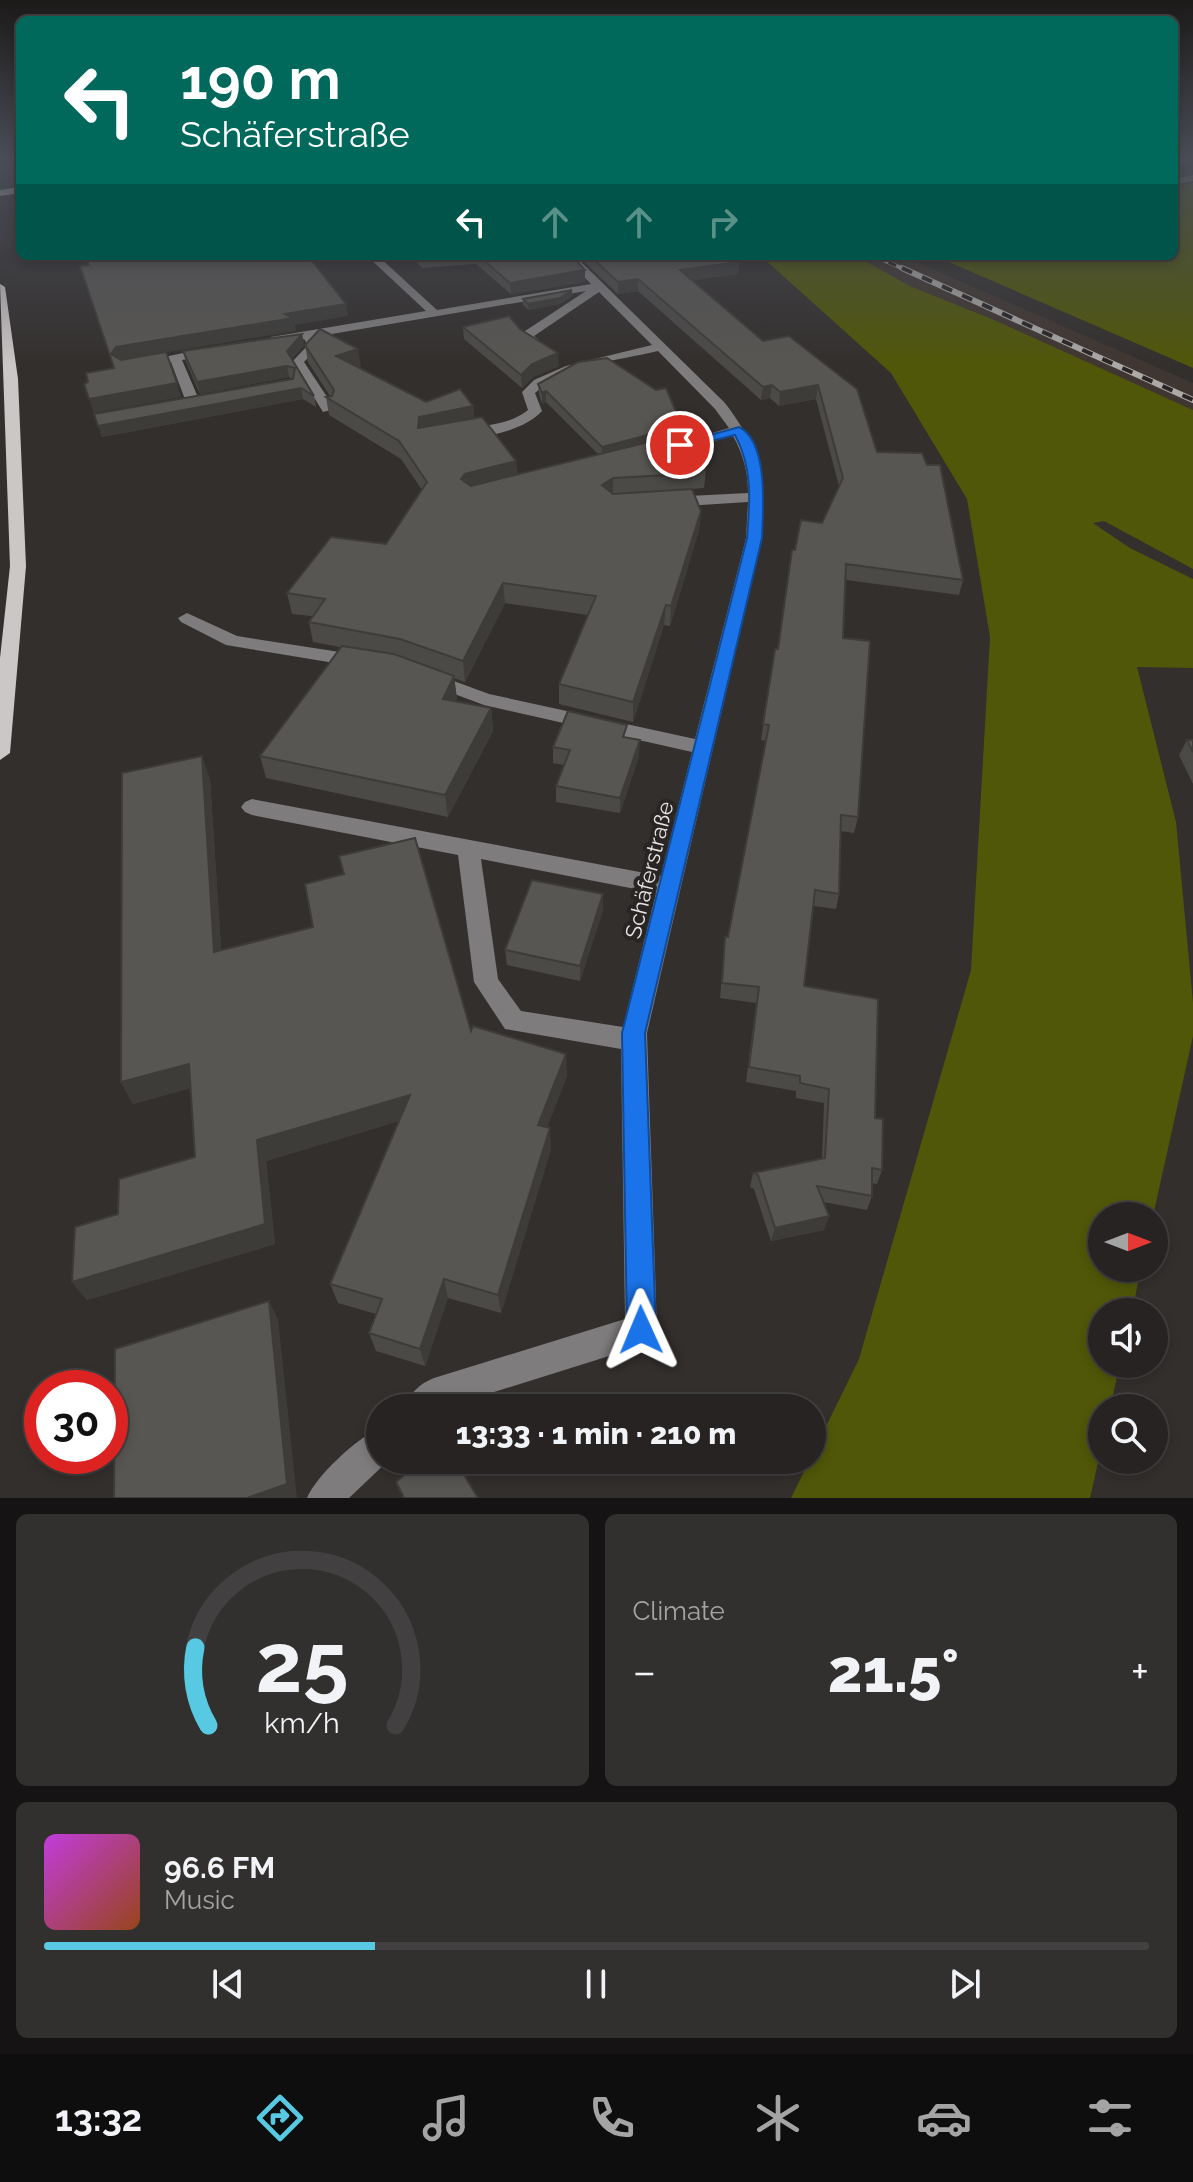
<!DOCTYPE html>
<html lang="en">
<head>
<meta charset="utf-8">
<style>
	:root { --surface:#262322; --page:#322f2f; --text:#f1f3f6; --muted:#a4a4a5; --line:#424040; --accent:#58c9e3 }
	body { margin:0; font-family:Raleway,sans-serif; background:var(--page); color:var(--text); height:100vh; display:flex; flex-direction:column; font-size:30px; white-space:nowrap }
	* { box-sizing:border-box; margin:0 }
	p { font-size:26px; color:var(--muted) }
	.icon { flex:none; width:44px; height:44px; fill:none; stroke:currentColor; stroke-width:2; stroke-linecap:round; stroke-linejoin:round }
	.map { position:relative; height:1498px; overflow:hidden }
	.sheet { display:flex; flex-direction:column; gap:16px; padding:16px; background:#151313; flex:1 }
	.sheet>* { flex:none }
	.top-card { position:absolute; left:16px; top:16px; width:1162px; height:244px; border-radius:12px; box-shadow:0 4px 12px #0003,0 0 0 2px var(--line); background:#00695c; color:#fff; overflow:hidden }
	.needle { width:52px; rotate:90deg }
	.buttons { position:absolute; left:1088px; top:1202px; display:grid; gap:16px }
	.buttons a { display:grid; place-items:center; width:80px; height:80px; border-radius:50%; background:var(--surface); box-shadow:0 4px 12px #0003,0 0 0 2px var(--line); font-size:40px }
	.speed { position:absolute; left:24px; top:1370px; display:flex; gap:16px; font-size:40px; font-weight:700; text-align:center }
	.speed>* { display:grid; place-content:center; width:104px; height:104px; border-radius:50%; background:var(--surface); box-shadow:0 4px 12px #0003,0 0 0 2px var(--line); line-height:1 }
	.speed .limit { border:12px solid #d22; background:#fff; color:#111 }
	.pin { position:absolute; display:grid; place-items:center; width:68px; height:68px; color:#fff; margin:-34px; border:4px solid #fff; border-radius:50%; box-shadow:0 2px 8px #0007 }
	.me { position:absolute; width:88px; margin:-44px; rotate:359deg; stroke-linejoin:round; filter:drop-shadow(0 0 6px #0008) }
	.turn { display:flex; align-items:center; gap:28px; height:168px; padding:0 32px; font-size:36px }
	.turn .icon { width:104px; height:104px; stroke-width:2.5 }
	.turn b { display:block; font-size:56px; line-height:68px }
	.lanes { display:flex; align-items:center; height:76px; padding:0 32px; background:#0003; justify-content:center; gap:40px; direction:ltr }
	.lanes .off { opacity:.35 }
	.big { font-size:60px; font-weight:800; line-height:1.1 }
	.sheet .card { flex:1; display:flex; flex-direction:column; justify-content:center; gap:12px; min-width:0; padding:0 28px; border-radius:12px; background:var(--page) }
	.sheet .dial { align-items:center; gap:0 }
	.dial svg { height:208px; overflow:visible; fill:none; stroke:var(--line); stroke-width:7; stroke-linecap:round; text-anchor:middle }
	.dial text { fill:var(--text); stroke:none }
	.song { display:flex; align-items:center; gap:24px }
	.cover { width:96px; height:96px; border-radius:12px; background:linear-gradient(135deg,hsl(290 70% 55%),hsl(20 70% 35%)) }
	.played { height:8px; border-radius:4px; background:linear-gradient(90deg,var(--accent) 30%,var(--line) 30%) }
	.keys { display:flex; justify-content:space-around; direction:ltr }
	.heat { display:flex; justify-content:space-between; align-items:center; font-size:44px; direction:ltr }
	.sheet .tiles { flex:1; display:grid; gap:16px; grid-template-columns:1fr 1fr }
	.card:last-child { grid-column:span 2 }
	.trip { position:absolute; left:366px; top:1394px; width:460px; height:80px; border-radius:40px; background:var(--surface); box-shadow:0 4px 12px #0003,0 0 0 2px var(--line); font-weight:800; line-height:80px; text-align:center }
	.dock { display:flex; height:128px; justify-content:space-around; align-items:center; background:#0f0e0e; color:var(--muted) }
	.dock .icon { width:56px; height:56px }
	.dock .selected { color:var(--accent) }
	.dock b { font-size:36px; color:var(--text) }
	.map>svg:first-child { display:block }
</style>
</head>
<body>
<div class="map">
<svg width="1193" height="1498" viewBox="0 0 1193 1498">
	<rect width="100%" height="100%" fill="#332f2d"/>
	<path fill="#403631" d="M 856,256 L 901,256 L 912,260 L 1193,383 L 1193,410 L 992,319 L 910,286 Z"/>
	<g fill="#505709">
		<path d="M 1193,183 L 1193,368 L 935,256 L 1174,256 L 1174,187 Z"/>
		<path d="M 761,256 L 856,256 L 910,286 L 992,319 L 1193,410 L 1193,569 L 1104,521 L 1093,523 L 1130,548 L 1193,579 L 1193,668 L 1137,667 L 1176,822 L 1193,1003 L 1193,1036 L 1153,1216 L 1102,1216 L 1102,1268 L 1141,1268 L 1132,1312 L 1102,1312 L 1102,1364 L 1120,1364 L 1110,1408 L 1102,1408 L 1102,1445 L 1090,1498 L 791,1498 L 859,1359 L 971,970 L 990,637 L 967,499 L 891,373 Z"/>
	</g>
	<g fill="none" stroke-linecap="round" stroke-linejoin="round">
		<g fill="#7e7c7c" fill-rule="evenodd">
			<path d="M 1193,156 L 1193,160 L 1174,164 L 1174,158 Z"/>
			<path d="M 1193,175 L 1193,181 L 1174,185 L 1174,179 Z"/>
			<path d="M 367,256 L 378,256 L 437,310 L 591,284 L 564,256 L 575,256 L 725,403 C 762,452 765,476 762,538 L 647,1033 L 657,1330 L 652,1341 L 641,1346 L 443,1408 L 404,1408 C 410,1393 419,1384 434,1378 L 625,1319 L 621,1049 L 505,1029 L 474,982 L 458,855 L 252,815 L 245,812 L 241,807 L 245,802 L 252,799 L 661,876 L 692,752 L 484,705 L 425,683 L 423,679 L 432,673 L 489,694 L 695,739 L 746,538 L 748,502 L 669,507 L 661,502 L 669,497 L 748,493 C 748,472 743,454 733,436 L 670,452 L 663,448 L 729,428 L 715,409 L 658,351 C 617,361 568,364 535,393 L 542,411 C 525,430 483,440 458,436 L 458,430 C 482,425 508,426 528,410 L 522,392 L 534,380 L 566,366 L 652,345 L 599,292 L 534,336 L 549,349 L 543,353 L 522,339 L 522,333 L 586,291 L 314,337 L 320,345 L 304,362 L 335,409 L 323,412 L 292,362 L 308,345 L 304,339 L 275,344 L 269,340 L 271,337 L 426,311 ZM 481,859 L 656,893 L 623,1027 L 521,1011 L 498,979 Z"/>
			<path d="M 212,347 L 216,348 L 216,354 L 182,360 L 200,402 L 193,406 L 186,402 L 171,362 L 141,367 L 135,363 Z"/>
			<path d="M 187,613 L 237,636 L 359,655 L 368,661 L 359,667 L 226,645 L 181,622 L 178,618 Z"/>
			<path d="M 380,1428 L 380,1460 L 389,1460 L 349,1498 L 307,1498 C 316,1476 358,1437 380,1428 Z"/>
		</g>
		<g fill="#ccc7c7" fill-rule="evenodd">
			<path d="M 20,187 L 20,193 L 0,196 L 0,190 Z"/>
			<path d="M 0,284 L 5,287 L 18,379 L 26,566 L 10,753 L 0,760 L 0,658 L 10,566 Z"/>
		</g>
		<g stroke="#aca9a7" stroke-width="4">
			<path id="rail-far1" d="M 874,256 L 906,270"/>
		</g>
		<g stroke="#aca9a7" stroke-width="6">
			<path id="rail" d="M 902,268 L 1193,400"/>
		</g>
		<use href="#rail-far1" stroke="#292524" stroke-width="3" stroke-dasharray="8" stroke-linecap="butt"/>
		<use href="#rail" stroke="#292524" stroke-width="4" stroke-dasharray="11" stroke-linecap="butt"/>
	</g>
	<g fill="#4c4a47">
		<path d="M 411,256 L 571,256 L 585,270 L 585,282 L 511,294 L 476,264 L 422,268 Z"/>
		<path d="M 578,256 L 732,256 L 739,262 L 738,274 L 692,280 L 763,341 L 789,336 L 877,452 L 963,580 L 959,595 L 846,580 L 843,638 L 858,817 L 854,833 L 841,831 L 839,894 L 836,909 L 814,906 L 804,986 L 875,1118 L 882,1170 L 877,1184 L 872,1183 L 872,1196 L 867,1210 L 823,1202 L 824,1230 L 771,1241 L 754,1189 L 750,1187 L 753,1173 L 822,1159 L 824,1103 L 796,1098 L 796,1091 L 746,1082 L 756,1003 L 720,998 L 725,937 L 728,937 L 766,741 L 761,740 L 775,649 L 778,649 L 795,550 L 822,523 L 839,486 L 816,399 L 779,406 L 770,398 L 761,400 L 638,291 L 618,294 Z"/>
		<path d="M 572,296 L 560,304 L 529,310 L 523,305 L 523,299 Z"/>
		<path d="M 463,327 L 520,329 L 559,366 L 533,377 L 522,388 L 464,339 Z"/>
		<path d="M 302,334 L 304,345 L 292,359 L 314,396 L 316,407 L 303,399 L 102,437 L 94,414 L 293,379 L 289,377 L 200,394 L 186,362 L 183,351 Z"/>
		<path d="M 305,345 L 361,366 L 358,367 L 426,402 L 473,406 L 474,419 L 516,461 L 517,475 L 599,455 L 546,402 L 542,404 L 539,394 L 538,384 L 682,434 L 706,470 L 704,488 L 692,489 L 701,511 L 699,530 L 670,626 L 664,625 L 633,722 L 559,704 L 559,684 L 588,615 L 505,603 L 465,682 L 454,678 L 457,699 L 455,702 L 491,708 L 493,731 L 448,817 L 266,778 L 260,756 L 340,647 L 313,642 L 309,622 L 312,616 L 292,614 L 287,593 L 386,544 L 422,490 L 401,459 L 329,415 L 326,397 L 330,396 L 308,362 Z"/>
		<path d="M 627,738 L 639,756 L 620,813 L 556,802 L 556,786 L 564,765 L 553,763 L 553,747 Z"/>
		<path d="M 1187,740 L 1193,740 L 1193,784 L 1179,755 Z"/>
		<path d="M 210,779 L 221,951 L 471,1031 L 567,1076 L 547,1127 L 551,1149 L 501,1313 L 448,1298 L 425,1366 L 376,1351 L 369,1333 L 376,1314 L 338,1303 L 330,1284 L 399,1121 L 266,1161 L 275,1244 L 87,1300 L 72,1282 L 118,1214 L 195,1157 L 190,1088 L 133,1104 L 121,1082 Z"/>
		<path d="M 603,894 L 603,910 L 580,981 L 507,965 L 505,950 Z"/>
	</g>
	<g fill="#3e3c39">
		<path d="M 739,262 L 738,274 L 680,282 L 680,270 Z"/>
		<path d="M 585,270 L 585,282 L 511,294 L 510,283 Z"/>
		<path d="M 638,279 L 638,291 L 618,294 L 618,282 Z"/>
		<path d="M 572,290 L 572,296 L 560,304 L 529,310 L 528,304 Z"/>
		<path d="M 346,304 L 348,316 L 295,325 L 296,331 L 120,360 L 111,354 L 116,347 L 285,314 Z"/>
		<path d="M 302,334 L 304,345 L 289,362 L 287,351 Z"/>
		<path d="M 358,349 L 361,366 L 339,373 L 336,356 Z"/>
		<path d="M 558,353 L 559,366 L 533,377 L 522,388 L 521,375 L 532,364 Z"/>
		<path d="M 287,366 L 289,377 L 200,394 L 197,382 Z"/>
		<path d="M 177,383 L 181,397 L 94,413 L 89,399 Z"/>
		<path d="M 772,385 L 770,398 L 761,400 L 763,387 Z"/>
		<path d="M 818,385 L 816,399 L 779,406 L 780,392 Z"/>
		<path d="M 301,388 L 303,399 L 102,437 L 98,426 Z"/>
		<path d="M 546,391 L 546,402 L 542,404 L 542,393 Z"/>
		<path d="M 473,406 L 475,424 L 418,428 L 419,417 Z"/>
		<path d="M 682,426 L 682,437 L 602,458 L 602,447 Z"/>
		<path d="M 516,461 L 517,480 L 463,498 L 461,479 L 465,474 Z"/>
		<path d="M 613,478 L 613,497 L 602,485 Z"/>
		<path d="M 701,511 L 699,530 L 670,626 L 671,606 Z"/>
		<path d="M 503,583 L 505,603 L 465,682 L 463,661 Z"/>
		<path d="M 666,605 L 664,625 L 633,722 L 633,702 Z"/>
		<path d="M 454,676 L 457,699 L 445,721 L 443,699 Z"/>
		<path d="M 491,708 L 493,731 L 448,817 L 445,795 Z"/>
		<path d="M 640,740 L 639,756 L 620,813 L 620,798 Z"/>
		<path d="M 202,756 L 210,779 L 223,975 L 214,952 Z"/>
		<path d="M 603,894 L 603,910 L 580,981 L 580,966 Z"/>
		<path d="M 566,1054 L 567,1076 L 540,1146 L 538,1125 Z"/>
		<path d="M 189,1064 L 199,1086 L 133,1104 L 121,1082 Z"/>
		<path d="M 410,1095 L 415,1116 L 266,1161 L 275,1244 L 87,1300 L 72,1282 L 257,1140 Z"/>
		<path d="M 550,1128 L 551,1149 L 501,1313 L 498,1295 Z"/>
		<path d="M 829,1216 L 824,1230 L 771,1241 L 775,1228 Z"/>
		<path d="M 444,1279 L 448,1298 L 425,1366 L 420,1349 Z"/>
		<path d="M 269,1301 L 278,1319 L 297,1498 L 247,1498 Z"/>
	</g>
	<g fill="#585652" stroke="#3e3c39" stroke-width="2">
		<path d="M 85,256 L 308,256 L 346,304 L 285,314 L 293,318 L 116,347 L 111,354 L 121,360 L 166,352 L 177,383 L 89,399 L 84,384 L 88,382 L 86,373 L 114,368 L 80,266 L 89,265 Z"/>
		<path d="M 479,256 L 572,256 L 585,270 L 510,283 Z"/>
		<path d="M 590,256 L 732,256 L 739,262 L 680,270 L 763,341 L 789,336 L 857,389 L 877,452 L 922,453 L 927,465 L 940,465 L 963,580 L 846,564 L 843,638 L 870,641 L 858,817 L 841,815 L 839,894 L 815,890 L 804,986 L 878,999 L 875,1118 L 883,1119 L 882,1170 L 872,1168 L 872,1196 L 817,1186 L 829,1216 L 775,1228 L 758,1175 L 753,1173 L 825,1158 L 829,1089 L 800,1083 L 800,1076 L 749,1067 L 759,987 L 722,983 L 725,937 L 728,937 L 769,725 L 763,724 L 775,649 L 778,649 L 792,550 L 795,550 L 801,520 L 822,523 L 843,478 L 818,385 L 780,392 L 772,385 L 763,387 L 638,279 L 618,282 Z"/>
		<path d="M 572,290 L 560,298 L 528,304 L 523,299 Z"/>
		<path d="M 509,316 L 520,329 L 558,353 L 532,364 L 521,375 L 463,327 Z"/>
		<path d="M 320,329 L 358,349 L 336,356 L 426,402 L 460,389 L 473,406 L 419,417 L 418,428 L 482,417 L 516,461 L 465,474 L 461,479 L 471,486 L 689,432 L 706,470 L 685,471 L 686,474 L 613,478 L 602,485 L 613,494 L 692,489 L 701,511 L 671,606 L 666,605 L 633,702 L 559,684 L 596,596 L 503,583 L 463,661 L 400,639 L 309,622 L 325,599 L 287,593 L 331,537 L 386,544 L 427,482 L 399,441 L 326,397 L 332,396 L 334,390 L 305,345 Z"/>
		<path d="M 302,334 L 287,351 L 314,396 L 301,388 L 98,426 L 94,414 L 293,379 L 295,368 L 287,366 L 197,382 L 183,351 Z"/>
		<path d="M 607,358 L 656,390 L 666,388 L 682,426 L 602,447 L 546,391 L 542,393 L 538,384 L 578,362 Z"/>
		<path d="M 342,646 L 394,654 L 454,676 L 443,699 L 491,708 L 445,795 L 260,756 Z"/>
		<path d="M 568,711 L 627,725 L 623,737 L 640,740 L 620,798 L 556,786 L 570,750 L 553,747 Z"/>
		<path d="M 1187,740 L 1193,740 L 1193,752 Z"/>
		<path d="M 202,756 L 214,952 L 313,927 L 305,884 L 344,874 L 339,856 L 415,838 L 471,1031 L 473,1026 L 566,1054 L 538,1125 L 550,1128 L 498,1295 L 444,1279 L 420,1349 L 369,1333 L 382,1299 L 330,1284 L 410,1095 L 257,1140 L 265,1224 L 72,1282 L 75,1227 L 118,1214 L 119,1179 L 195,1157 L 189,1064 L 121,1082 L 122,773 Z"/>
		<path d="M 532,880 L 603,894 L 580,966 L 505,950 Z"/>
		<path d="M 269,1301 L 287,1484 L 247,1498 L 114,1498 L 115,1349 Z"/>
		<path d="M 422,1460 L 455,1460 L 478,1498 L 404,1498 L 396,1482 Z"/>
	</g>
	<linearGradient id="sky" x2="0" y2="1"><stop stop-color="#1c1a19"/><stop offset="0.43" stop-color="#4a4d57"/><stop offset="1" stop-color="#4a4d57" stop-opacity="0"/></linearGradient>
	<rect width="1193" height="366" fill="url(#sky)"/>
	<path fill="#1a73e8" stroke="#114b97" stroke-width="2" d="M 739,427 C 769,442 763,510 762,538 L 645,1033 L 656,1330 L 651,1340 L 641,1344 L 631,1340 L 627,1330 L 622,1033 L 747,538 C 750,502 753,468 735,435 L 680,449 L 674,445 Z"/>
	<g text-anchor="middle" stroke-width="8" stroke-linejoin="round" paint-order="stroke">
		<g font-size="22" fill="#e7e4e3" stroke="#292524">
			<text transform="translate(649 870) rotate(-76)" y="8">Schäferstraße</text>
		</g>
	</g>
</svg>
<div class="buttons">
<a><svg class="needle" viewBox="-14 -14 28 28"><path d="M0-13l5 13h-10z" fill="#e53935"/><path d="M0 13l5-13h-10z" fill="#a4a4a5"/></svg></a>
<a><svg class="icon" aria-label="sound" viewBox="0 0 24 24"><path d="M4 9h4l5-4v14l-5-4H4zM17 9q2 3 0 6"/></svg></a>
<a><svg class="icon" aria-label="search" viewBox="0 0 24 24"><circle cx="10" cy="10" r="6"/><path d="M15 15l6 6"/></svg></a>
</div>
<div class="speed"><div class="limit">30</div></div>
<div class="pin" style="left:680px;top:445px;background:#d93025"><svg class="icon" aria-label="arrive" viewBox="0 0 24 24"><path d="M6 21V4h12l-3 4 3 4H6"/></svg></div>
<svg class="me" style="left:641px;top:1330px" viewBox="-20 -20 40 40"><path d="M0-17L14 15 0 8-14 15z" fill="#1a73e8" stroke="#fff" stroke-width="4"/></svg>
<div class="trip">13:33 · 1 min · 210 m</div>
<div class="top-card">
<div class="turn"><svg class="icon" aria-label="left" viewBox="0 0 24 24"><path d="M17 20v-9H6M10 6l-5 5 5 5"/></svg><div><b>190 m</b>Schäferstraße</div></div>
<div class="lanes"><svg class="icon" aria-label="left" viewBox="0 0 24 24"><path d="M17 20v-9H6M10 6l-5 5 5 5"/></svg><svg class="icon off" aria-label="ahead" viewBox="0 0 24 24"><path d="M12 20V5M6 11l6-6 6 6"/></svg><svg class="icon off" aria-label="ahead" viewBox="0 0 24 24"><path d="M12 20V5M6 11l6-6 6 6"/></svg><svg class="icon off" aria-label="right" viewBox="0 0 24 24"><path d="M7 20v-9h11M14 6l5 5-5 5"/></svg></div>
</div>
</div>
<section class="sheet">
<div class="tiles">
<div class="card dial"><svg viewBox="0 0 100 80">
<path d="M14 69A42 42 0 1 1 86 69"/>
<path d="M14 69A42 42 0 0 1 9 39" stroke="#58c9e3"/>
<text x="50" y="56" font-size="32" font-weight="700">25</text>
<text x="50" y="72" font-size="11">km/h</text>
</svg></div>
<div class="card"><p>Climate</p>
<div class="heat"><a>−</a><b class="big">21.5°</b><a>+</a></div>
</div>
<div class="card">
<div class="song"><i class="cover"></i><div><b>96.6 FM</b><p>Music</p></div></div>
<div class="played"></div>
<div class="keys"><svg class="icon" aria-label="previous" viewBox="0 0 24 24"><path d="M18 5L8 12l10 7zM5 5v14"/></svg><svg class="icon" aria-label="pause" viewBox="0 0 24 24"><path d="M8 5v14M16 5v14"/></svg><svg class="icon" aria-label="next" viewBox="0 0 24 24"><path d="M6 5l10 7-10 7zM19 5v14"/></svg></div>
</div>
</div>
</section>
<nav class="dock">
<b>13:32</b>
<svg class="icon selected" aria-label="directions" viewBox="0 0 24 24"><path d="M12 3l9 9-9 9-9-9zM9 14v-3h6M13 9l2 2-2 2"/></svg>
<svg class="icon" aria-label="music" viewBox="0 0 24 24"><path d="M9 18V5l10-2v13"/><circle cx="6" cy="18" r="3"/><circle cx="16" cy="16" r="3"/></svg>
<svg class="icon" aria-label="phone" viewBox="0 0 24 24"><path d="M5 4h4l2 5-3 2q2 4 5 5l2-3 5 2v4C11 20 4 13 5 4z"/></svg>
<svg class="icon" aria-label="climate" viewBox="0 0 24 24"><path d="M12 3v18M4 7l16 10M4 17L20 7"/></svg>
<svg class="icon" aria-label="car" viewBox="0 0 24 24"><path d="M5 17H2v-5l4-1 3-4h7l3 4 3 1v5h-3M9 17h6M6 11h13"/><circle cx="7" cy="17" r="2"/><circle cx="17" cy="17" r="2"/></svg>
<svg class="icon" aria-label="filters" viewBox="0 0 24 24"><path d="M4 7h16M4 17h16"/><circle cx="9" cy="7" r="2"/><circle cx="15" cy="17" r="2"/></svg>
</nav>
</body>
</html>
